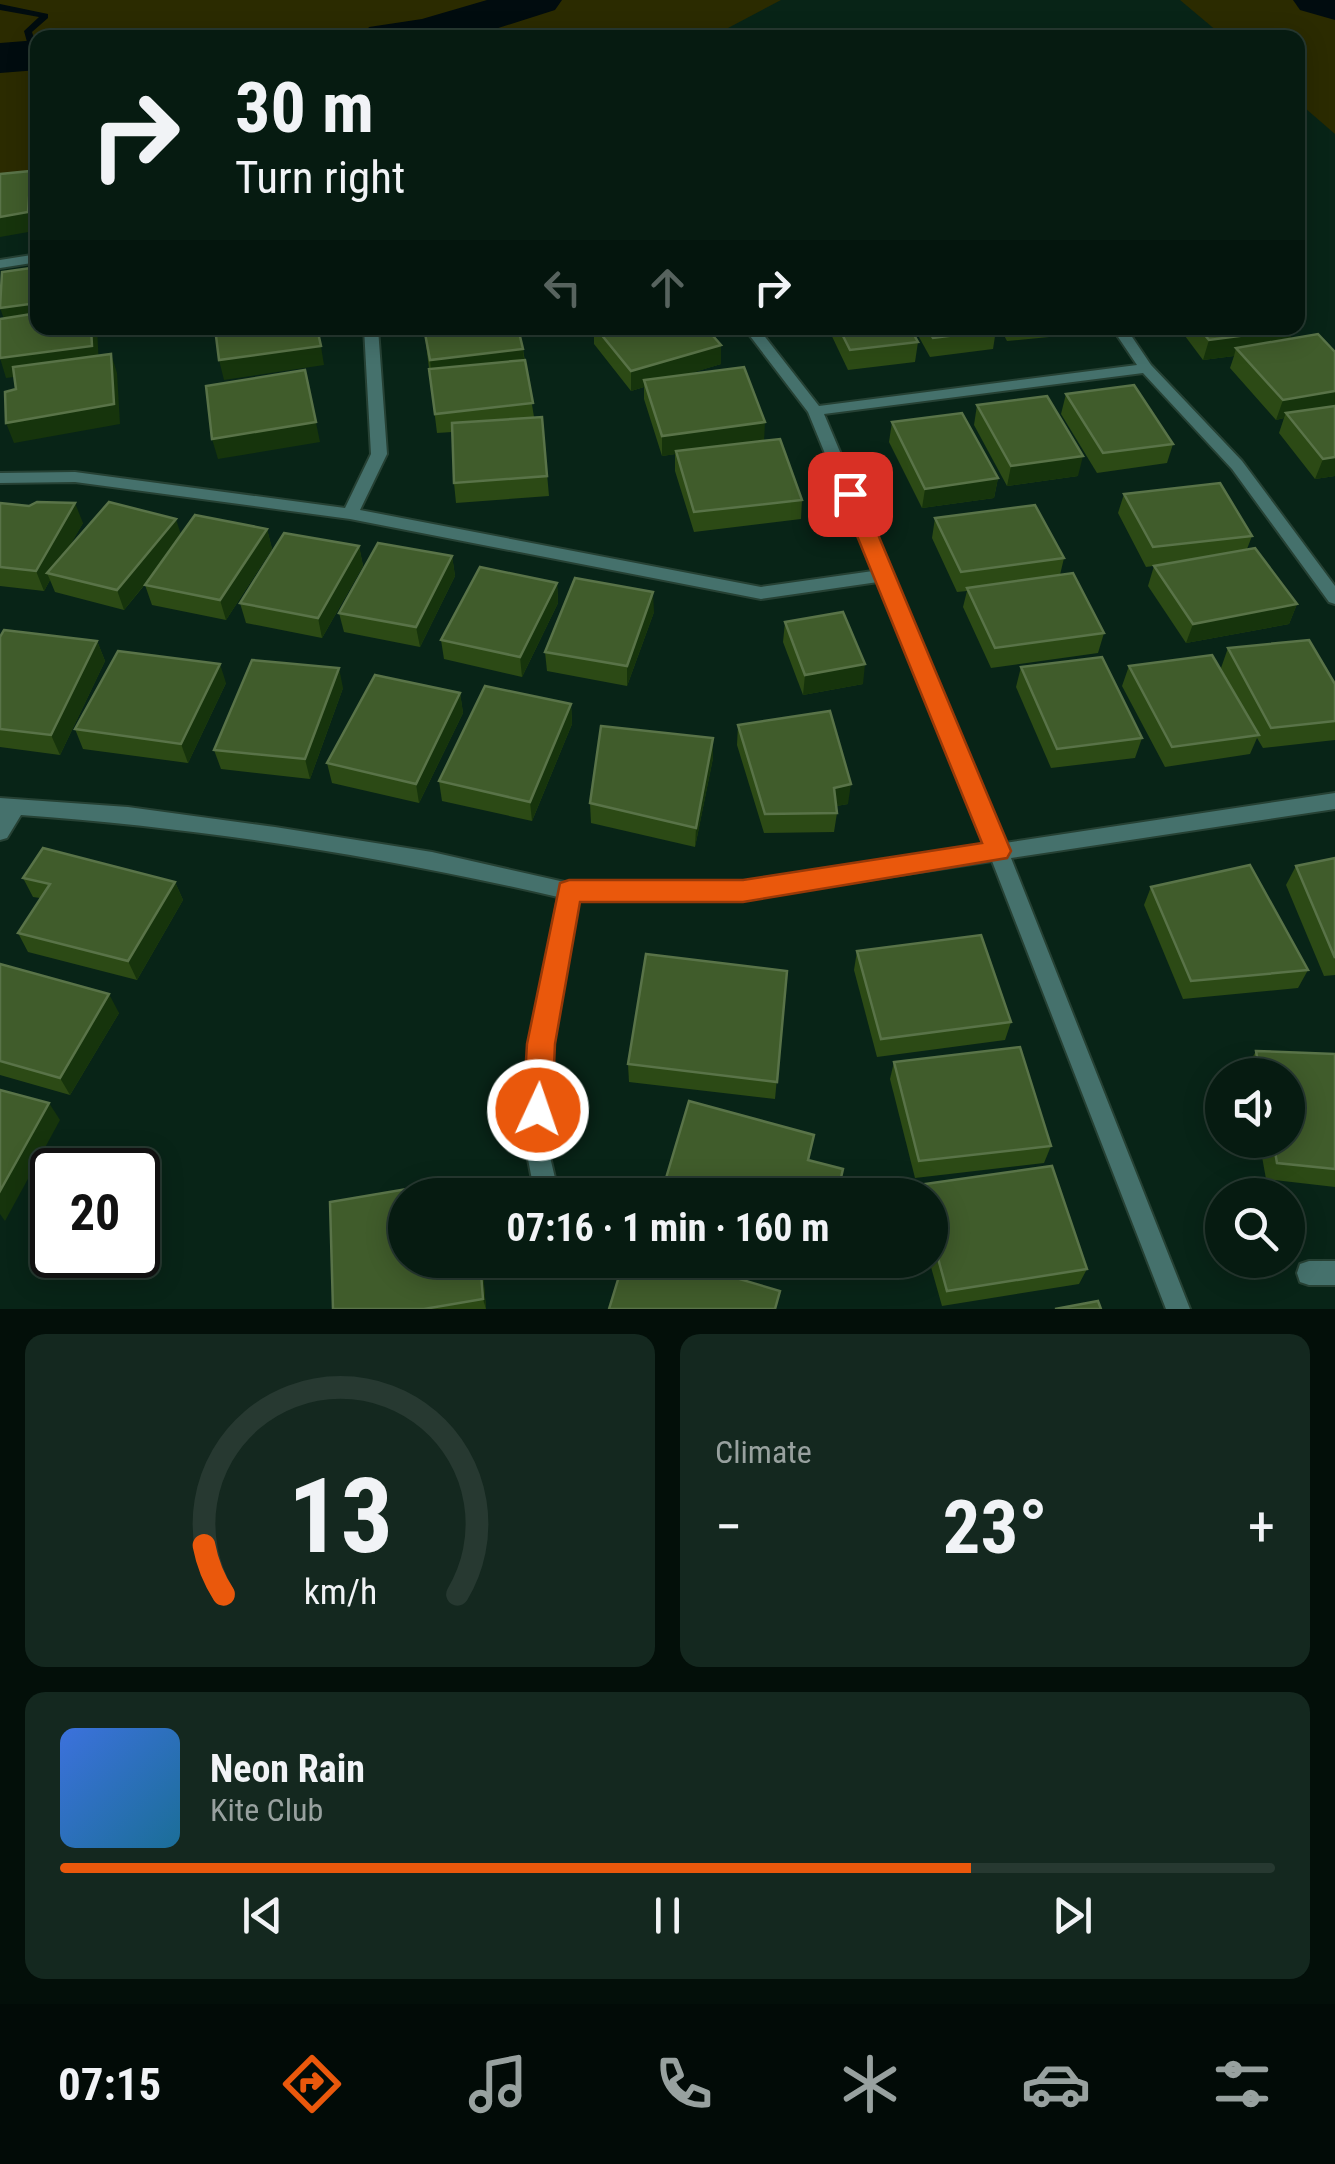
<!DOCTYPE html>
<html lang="en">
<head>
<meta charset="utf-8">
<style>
	:root { --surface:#061b11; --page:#14281f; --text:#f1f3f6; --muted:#98a19f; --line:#273931; --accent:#ea580c }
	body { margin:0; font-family:"Roboto Condensed",sans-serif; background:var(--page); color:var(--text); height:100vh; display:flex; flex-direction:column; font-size:38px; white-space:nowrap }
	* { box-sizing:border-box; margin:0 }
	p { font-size:32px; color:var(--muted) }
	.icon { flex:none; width:55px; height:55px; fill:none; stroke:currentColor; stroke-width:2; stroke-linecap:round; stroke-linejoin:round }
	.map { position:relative; height:1309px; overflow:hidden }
	.drawer { display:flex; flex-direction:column; gap:25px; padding:25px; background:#030f09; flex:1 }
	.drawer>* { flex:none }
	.guide { position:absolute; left:30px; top:30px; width:1275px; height:305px; border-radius:20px; box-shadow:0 5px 25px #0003,0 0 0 2px var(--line); background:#061b11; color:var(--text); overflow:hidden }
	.buttons { position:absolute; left:1205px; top:1058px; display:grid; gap:20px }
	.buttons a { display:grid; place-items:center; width:100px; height:100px; border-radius:50%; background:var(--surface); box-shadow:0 5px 25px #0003,0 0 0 2px var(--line); font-size:50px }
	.speed { position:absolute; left:30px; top:1148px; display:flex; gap:20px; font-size:50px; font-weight:700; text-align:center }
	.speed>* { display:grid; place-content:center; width:130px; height:130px; border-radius:50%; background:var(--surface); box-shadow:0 5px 25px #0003,0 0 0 2px var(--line); line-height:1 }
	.speed .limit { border:5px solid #111; border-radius:15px; background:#fff; color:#111 }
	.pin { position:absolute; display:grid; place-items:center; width:85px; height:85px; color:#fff; margin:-42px; border-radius:20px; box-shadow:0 5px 15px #0006 }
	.me { position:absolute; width:110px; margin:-55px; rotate:3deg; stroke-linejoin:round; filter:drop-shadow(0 0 8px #0008) }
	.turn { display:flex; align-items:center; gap:35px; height:210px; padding:0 40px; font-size:45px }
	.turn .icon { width:130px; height:130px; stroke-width:2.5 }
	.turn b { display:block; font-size:70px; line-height:85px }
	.lanes { display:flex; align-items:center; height:95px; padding:0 40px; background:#0003; justify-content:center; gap:50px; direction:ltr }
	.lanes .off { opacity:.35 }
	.big { font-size:75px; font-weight:700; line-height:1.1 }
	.drawer .widget { flex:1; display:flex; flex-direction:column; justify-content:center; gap:15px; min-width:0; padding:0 35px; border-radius:20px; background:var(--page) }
	.drawer .dial { align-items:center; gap:0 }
	.dial svg { height:260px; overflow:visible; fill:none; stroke:var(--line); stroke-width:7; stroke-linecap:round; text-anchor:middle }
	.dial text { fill:var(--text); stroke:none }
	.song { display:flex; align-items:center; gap:30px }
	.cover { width:120px; height:120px; border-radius:15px; background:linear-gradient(135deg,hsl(220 70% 55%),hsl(200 70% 35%)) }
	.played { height:10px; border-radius:5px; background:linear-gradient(90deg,var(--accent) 75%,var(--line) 75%) }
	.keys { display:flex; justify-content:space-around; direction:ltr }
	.heat { display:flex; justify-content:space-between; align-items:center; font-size:55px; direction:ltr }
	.drawer .tiles { flex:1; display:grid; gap:25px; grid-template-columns:1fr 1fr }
	.widget:last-child { grid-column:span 2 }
	.trip { position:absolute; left:388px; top:1178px; width:560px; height:100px; border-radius:50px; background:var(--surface); box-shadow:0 5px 25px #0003,0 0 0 2px var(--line); font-weight:700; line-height:100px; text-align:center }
	.menu { display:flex; height:160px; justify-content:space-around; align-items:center; background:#020b07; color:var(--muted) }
	.menu .icon { width:70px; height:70px }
	.menu .current { color:var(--accent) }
	.menu b { font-size:45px; color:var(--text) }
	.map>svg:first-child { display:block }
</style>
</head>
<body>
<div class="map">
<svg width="1335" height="1309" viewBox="0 0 1335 1309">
	<rect width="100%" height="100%" fill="#082417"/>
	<g fill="#2b2b00">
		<path d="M 0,0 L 781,0 L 711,37 L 38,38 L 37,169 L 0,175 Z"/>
		<path d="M 1180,0 L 1335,0 L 1335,134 L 1298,102 L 1298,38 L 1224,37 Z"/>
	</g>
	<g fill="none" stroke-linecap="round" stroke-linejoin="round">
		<g fill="#010c0f" fill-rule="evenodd">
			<path d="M 517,0 L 525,0 L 524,8 L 518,8 Z"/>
			<path d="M 0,4 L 48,14 L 48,18 L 32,32 L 34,38 L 38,39 L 38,44 L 27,42 L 24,31 L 39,17 L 0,10 Z"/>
		</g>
		<g fill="#010c0f" fill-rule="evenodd">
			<path d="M 487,0 L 562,0 L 555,10 L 467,38 L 362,38 L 369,27 L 422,19 Z"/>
			<path d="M 1293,0 L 1335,0 L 1335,20 L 1300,10 Z"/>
			<path d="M 38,40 L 38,70 L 0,73 L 0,43 Z"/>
		</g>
		<g stroke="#264134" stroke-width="4">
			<g id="service">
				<path d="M 38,254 L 38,262 L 0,268 L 0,260 Z"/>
				<path d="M 364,328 L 378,328 L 387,454 L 360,510 L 761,587 L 873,571 L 808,412 L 744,328 L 758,328 L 819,406 L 1137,365 L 1112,328 L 1126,328 L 1151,365 L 1242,461 L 1335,586 L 1335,604 L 1329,602 L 1232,469 L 1143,373 L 824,414 L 1005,843 L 1335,793 L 1335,809 L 1011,858 L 1190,1309 L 1166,1309 L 992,861 L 743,899 L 578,899 L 552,1045 L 547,1144 L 559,1195 L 535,1195 L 525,1144 L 530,1045 L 558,897 C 381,856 202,828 21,815 L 7,838 L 0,840 L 0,798 L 128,807 L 275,827 L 432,852 L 569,883 L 743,883 L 986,846 L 878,582 L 761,599 L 350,519 L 75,482 L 0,483 L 0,473 L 75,472 L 345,508 L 371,454 Z"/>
				<path d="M 1309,1261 L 1335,1261 L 1335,1285 L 1309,1285 L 1300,1282 L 1297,1273 L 1300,1264 Z"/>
			</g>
		</g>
		<use href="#service" fill="#45716c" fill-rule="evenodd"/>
	</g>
	<g fill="#2c4a15">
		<path d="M 424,328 L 523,349 L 534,417 L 542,417 L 549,496 L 456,503 L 454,483 L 452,432 L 437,433 Z"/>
		<path d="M 594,328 L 721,345 L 721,364 L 687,374 L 764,440 L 802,500 L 801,519 L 694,532 L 675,471 L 675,454 L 662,456 L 644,399 L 644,387 L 631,391 L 594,344 Z"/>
		<path d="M 828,328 L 910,328 L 918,342 L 915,362 L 848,370 Z"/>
		<path d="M 914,328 L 995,328 L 996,330 L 993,349 L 930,357 Z"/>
		<path d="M 1000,328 L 1072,328 L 1070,335 L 1007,341 Z"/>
		<path d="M 1179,328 L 1292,328 L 1290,339 L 1335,352 L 1335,476 L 1315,479 L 1279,433 L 1284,418 L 1276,420 L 1230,368 L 1234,356 L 1203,360 Z"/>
		<path d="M 1066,394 L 1173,444 L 1167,463 L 1097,473 L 1061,414 Z"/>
		<path d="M 977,405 L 1078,476 L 1007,486 L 974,425 Z"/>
		<path d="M 892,422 L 998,478 L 994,498 L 922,508 L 889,442 Z"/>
		<path d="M 1124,494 L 1252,536 L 1247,549 L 1297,604 L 1289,624 L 1186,643 L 1148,586 L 1154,566 L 1160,565 L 1146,567 L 1118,513 Z"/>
		<path d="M 0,503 L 83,523 L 68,548 L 181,535 L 267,529 L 272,549 L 226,620 L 152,605 L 145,585 L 147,582 L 124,610 L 55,592 L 50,580 L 44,591 L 0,586 Z"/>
		<path d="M 935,518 L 1064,558 L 1060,575 L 1104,633 L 1098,653 L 991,668 L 963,607 L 967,591 L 957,592 L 932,538 Z"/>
		<path d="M 359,546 L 363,566 L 322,638 L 246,623 L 240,603 Z"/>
		<path d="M 452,556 L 455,576 L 420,647 L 344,632 L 339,613 Z"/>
		<path d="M 557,583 L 558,603 L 522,677 L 444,659 L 441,640 Z"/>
		<path d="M 654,612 L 627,686 L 547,671 L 545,652 Z"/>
		<path d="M 785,622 L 863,684 L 803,695 L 783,642 Z"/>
		<path d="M 0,637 L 97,641 L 105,661 L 60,755 L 0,747 Z"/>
		<path d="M 1228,648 L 1335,684 L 1335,740 L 1263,748 L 1257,738 L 1250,754 L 1165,767 L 1122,686 L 1129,666 L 1230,686 L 1221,668 Z"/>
		<path d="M 1021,667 L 1142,738 L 1135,758 L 1051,768 L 1016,687 Z"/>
		<path d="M 226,683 L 188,763 L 83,749 L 75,729 Z"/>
		<path d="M 343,688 L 310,779 L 221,769 L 214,750 Z"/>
		<path d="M 460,693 L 463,713 L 419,803 L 332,783 L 327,763 Z"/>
		<path d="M 571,704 L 572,724 L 532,821 L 442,801 L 439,781 Z"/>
		<path d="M 738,725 L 848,804 L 836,806 L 837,813 L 834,832 L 764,833 L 737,745 Z"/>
		<path d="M 713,738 L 713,758 L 695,847 L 591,823 L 590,803 Z"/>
		<path d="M 1335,858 L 1335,975 L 1324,976 L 1286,885 L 1296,866 Z"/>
		<path d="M 23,878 L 175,882 L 183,900 L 137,980 L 28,952 L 18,933 L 40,898 L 33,897 Z"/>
		<path d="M 1151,887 L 1308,970 L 1298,988 L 1183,999 L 1144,905 Z"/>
		<path d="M 857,951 L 1011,1022 L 1005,1040 L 877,1057 L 854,970 Z"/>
		<path d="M 0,964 L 119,1013 L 70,1095 L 0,1075 Z"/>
		<path d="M 787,971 L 775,1099 L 629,1082 L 628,1064 Z"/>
		<path d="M 1256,1051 L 1335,1054 L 1335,1187 L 1266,1179 L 1259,1140 L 1288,1140 L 1288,1075 L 1247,1075 L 1246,1069 Z"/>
		<path d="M 894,1062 L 1051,1146 L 1044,1163 L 915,1178 L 890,1079 Z"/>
		<path d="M 918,1185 L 1087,1269 L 1079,1284 L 942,1306 L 929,1260 L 930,1195 L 915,1195 Z"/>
		<path d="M 405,1260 L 482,1260 L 486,1309 L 333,1309 Z"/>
		<path d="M 721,1260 L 792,1260 L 788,1280 Z"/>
	</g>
	<g fill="#16340c">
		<path d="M 31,171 L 37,190 L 34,231 L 0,237 L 0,217 Z"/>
		<path d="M 38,303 L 38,323 L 7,327 L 0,308 Z"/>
		<path d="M 91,328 L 97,328 L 99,366 L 6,378 L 0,358 Z"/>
		<path d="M 318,328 L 324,365 L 224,380 L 219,360 Z"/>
		<path d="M 1293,329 L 1286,349 L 1236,348 L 1234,356 L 1203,360 L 1209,340 Z"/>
		<path d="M 721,345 L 721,364 L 646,387 L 644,380 L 644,387 L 631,391 L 631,371 Z"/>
		<path d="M 523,349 L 525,369 L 432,380 L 430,360 Z"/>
		<path d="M 111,354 L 117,373 L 120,424 L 14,443 L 6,423 Z"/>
		<path d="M 305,370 L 320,442 L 218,459 L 212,439 Z"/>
		<path d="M 1335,391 L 1335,409 L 1286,413 L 1284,418 L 1276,420 L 1283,400 Z"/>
		<path d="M 765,422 L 764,442 L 662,456 L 662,436 Z"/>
		<path d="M 1083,456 L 1078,476 L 1007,486 L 1011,466 Z"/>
		<path d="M 1335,457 L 1335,476 L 1315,479 L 1323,459 Z"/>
		<path d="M 998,478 L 994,498 L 922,508 L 925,489 Z"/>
		<path d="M 75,503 L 83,523 L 54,574 L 47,573 L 50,580 L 44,591 L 36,571 Z"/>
		<path d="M 176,519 L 182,538 L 124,610 L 117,590 Z"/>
		<path d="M 267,529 L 272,549 L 226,620 L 220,600 Z"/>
		<path d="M 359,546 L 363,566 L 322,638 L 318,618 Z"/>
		<path d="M 452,556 L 455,576 L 420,647 L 416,627 Z"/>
		<path d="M 557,583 L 558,603 L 522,677 L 520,657 Z"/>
		<path d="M 653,592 L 654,612 L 627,686 L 627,666 Z"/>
		<path d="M 1297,604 L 1289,624 L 1186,643 L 1193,624 Z"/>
		<path d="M 97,641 L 105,661 L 60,755 L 51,735 Z"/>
		<path d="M 220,664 L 226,683 L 188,763 L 181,744 Z"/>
		<path d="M 865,664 L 863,684 L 803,695 L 805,675 Z"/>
		<path d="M 339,668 L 343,688 L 310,779 L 305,759 Z"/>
		<path d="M 460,693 L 463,713 L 419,803 L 416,784 Z"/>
		<path d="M 571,704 L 572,724 L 532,821 L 530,802 Z"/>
		<path d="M 713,738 L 713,758 L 695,847 L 696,828 Z"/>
		<path d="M 851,784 L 848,804 L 831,807 L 834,788 Z"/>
		<path d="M 175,882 L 183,900 L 137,980 L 128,961 Z"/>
		<path d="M 109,994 L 119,1013 L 70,1095 L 60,1078 Z"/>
		<path d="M 49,1103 L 60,1120 L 5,1221 L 0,1214 L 0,1191 Z"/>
		<path d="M 480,1260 L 482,1260 L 486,1309 L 483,1299 Z"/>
	</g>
	<g fill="#405c2b" stroke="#597348" stroke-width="2.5">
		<path d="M 926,31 L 969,38 L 902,38 L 904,32 L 924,36 Z"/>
		<path d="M 844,35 L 845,38 L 779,38 Z"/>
		<path d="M 31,171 L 28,212 L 0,217 L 0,174 Z"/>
		<path d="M 38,267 L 38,303 L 0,308 L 2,272 Z"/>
		<path d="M 38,313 L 38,328 L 91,328 L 92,346 L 0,358 L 0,319 Z"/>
		<path d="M 215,328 L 317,328 L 321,346 L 219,360 Z"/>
		<path d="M 424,328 L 518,328 L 523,349 L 430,360 Z"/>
		<path d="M 596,328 L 706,328 L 721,345 L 631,371 Z"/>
		<path d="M 839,328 L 910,328 L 918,342 L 850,350 Z"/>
		<path d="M 927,328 L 995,328 L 996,330 L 933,338 Z"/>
		<path d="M 1199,328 L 1292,328 L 1293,329 L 1209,340 Z"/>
		<path d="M 1318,334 L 1335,352 L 1335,391 L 1283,400 L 1236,348 Z"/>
		<path d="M 111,354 L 114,404 L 6,423 L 5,392 L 16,389 L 13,367 Z"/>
		<path d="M 525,360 L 533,403 L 435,414 L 429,369 Z"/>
		<path d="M 744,367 L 765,422 L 662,436 L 644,380 Z"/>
		<path d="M 305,370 L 316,422 L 212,439 L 206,386 Z"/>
		<path d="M 1134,385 L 1173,444 L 1103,453 L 1066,394 Z"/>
		<path d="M 1047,396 L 1083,456 L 1011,466 L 977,405 Z"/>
		<path d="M 1335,406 L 1335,457 L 1323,459 L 1286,413 Z"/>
		<path d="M 962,413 L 998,478 L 925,489 L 892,422 Z"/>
		<path d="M 542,417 L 547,476 L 454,483 L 452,423 Z"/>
		<path d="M 780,439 L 802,500 L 694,512 L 676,451 Z"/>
		<path d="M 1220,483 L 1252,536 L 1153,547 L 1124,494 Z"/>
		<path d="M 37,502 L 75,503 L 36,571 L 0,567 L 0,503 L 29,506 Z"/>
		<path d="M 109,502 L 176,519 L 117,590 L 47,573 Z"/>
		<path d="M 1035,505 L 1064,558 L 961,572 L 935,518 Z"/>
		<path d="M 195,515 L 267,529 L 220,600 L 145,585 Z"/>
		<path d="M 284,533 L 359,546 L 318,618 L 240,603 Z"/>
		<path d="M 378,543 L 452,556 L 416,627 L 339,613 Z"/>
		<path d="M 1255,548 L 1297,604 L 1193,624 L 1154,566 Z"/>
		<path d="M 480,567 L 557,583 L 520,657 L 441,640 Z"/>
		<path d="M 1073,573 L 1104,633 L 995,648 L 967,588 Z"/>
		<path d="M 575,578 L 653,592 L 627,666 L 545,652 Z"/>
		<path d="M 843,612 L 865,664 L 805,675 L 785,622 Z"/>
		<path d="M 4,630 L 97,641 L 51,735 L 0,729 L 0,637 Z"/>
		<path d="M 1309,640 L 1335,684 L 1335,721 L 1271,728 L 1228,648 Z"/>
		<path d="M 118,651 L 220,664 L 181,744 L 75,729 Z"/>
		<path d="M 1212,655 L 1259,735 L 1172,747 L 1129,666 Z"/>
		<path d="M 1102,657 L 1142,738 L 1057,749 L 1021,667 Z"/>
		<path d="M 252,660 L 339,668 L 305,759 L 214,750 Z"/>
		<path d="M 375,675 L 460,693 L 416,784 L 327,763 Z"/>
		<path d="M 485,686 L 571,704 L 530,802 L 439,781 Z"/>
		<path d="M 830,711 L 851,784 L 834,788 L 837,813 L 765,814 L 738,725 Z"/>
		<path d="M 601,726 L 713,738 L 696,828 L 590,803 Z"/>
		<path d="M 43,848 L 175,882 L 128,961 L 18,933 L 50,884 L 23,878 Z"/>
		<path d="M 1335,858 L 1335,958 L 1296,866 Z"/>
		<path d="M 1250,865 L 1308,970 L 1191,981 L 1151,887 Z"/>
		<path d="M 981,935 L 1011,1022 L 881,1039 L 857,951 Z"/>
		<path d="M 646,954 L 787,971 L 777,1082 L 628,1064 Z"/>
		<path d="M 0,964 L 109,994 L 60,1078 L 0,1061 Z"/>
		<path d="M 1020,1047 L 1051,1146 L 919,1161 L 894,1062 Z"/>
		<path d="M 1256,1051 L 1335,1054 L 1335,1169 L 1277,1163 L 1273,1140 L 1288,1140 L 1288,1075 L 1260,1075 Z"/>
		<path d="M 0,1090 L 49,1103 L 0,1191 Z"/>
		<path d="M 689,1101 L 814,1135 L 808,1160 L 843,1169 L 837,1195 L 661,1195 Z"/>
		<path d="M 1052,1166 L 1087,1269 L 947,1291 L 930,1229 L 930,1195 L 921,1195 L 918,1185 Z"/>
		<path d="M 472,1178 L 473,1195 L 405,1195 L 405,1260 L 480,1260 L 483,1299 L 424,1309 L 333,1309 L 330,1202 Z"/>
		<path d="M 624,1260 L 675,1260 L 780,1291 L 775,1309 L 609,1309 Z"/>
		<path d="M 776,1260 L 791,1260 L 790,1264 Z"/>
		<path d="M 1098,1301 L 1101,1309 L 1055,1309 Z"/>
	</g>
	<path fill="#ea580c" stroke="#983908" stroke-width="2.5" d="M 850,488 L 861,494 L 1011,851 L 1007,858 L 743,902 L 580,902 L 555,1044 L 552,1110 L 548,1120 L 538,1124 L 527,1120 L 523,1110 L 527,1044 L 560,883 L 569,880 L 743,880 L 982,843 L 840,494 Z"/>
</svg>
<div class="buttons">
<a><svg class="icon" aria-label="sound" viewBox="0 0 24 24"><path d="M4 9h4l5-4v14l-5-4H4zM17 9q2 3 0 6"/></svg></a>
<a><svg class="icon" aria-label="search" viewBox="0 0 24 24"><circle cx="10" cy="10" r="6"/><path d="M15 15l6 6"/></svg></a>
</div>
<div class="speed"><div class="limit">20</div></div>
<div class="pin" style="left:850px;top:494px;background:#d93025"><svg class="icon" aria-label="arrive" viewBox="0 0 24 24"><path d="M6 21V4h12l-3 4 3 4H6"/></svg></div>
<svg class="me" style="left:538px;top:1110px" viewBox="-20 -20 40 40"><circle r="17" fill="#ea580c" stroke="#fff" stroke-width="3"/><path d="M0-11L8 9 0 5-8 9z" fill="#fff"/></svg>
<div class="trip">07:16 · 1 min · 160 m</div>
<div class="guide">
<div class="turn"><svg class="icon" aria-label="right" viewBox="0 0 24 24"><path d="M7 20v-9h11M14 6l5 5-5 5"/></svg><div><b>30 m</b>Turn right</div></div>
<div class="lanes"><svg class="icon off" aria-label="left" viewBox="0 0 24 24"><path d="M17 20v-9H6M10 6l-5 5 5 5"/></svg><svg class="icon off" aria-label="ahead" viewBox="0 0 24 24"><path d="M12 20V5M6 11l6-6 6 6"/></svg><svg class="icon" aria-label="right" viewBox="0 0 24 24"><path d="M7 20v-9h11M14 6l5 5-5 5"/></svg></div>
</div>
</div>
<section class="drawer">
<div class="tiles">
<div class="widget dial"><svg viewBox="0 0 100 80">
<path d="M14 69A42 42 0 1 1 86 69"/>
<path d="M14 69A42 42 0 0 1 8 54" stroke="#ea580c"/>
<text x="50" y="56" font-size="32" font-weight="700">13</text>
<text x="50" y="72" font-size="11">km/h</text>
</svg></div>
<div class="widget"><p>Climate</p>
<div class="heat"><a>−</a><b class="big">23°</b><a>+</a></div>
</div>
<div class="widget">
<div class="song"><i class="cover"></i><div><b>Neon Rain</b><p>Kite Club</p></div></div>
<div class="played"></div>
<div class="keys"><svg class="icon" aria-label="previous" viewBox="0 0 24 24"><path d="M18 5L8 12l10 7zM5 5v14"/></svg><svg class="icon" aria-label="pause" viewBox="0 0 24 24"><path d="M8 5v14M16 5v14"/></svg><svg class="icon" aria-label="next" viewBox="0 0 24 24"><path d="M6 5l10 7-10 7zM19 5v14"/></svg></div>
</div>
</div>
</section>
<nav class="menu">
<b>07:15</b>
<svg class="icon current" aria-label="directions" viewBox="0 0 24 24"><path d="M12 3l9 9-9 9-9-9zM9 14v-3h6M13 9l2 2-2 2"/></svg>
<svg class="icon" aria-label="music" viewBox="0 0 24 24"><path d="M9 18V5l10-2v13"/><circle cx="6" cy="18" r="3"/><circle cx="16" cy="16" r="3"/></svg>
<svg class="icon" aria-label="phone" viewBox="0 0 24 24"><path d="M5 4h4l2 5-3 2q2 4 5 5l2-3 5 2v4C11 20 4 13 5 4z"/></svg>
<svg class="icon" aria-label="climate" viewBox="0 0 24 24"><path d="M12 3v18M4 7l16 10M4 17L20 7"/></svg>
<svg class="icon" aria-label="car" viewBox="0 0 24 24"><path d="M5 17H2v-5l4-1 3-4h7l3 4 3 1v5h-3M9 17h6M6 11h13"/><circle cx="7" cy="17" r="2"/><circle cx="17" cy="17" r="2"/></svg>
<svg class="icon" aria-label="filters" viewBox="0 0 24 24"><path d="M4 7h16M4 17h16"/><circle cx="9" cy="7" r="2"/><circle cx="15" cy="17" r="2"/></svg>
</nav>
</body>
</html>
